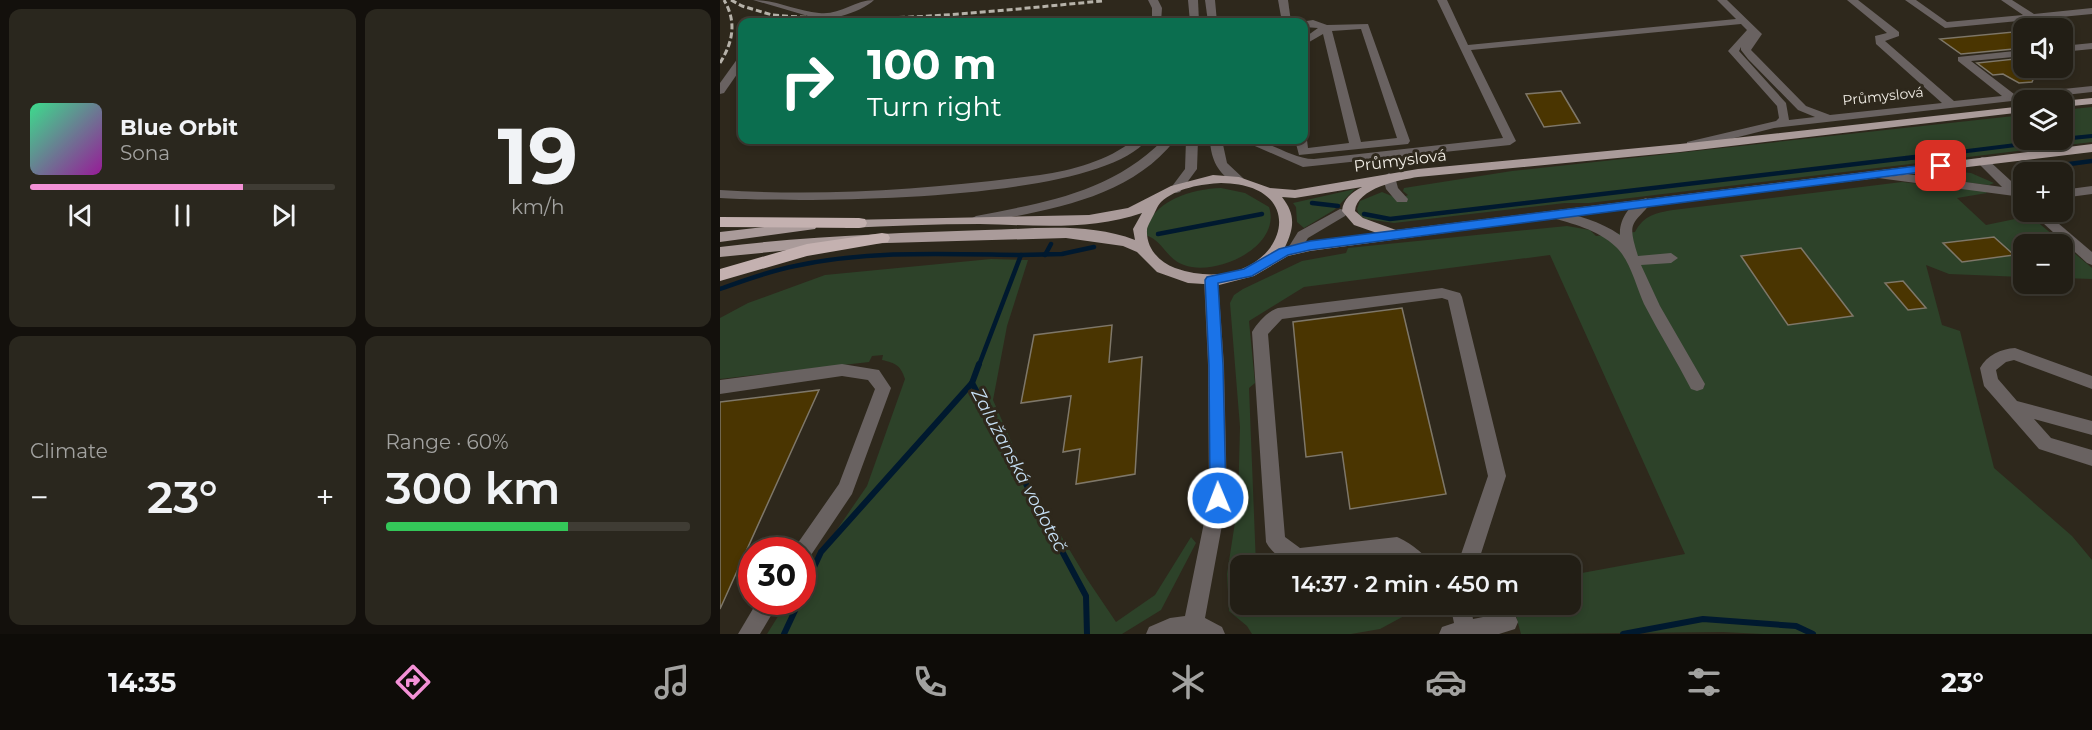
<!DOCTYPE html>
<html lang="en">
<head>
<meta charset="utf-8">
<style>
	:root { --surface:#221e15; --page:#2a271e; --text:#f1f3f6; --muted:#a2a2a0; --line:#3f3c34; --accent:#f391d6 }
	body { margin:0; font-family:Montserrat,sans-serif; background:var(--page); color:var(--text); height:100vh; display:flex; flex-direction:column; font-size:22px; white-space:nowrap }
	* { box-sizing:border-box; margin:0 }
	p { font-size:20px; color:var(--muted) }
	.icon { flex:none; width:33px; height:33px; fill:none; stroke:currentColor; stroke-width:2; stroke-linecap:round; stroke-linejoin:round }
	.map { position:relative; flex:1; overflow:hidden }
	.side { display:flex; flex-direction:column; gap:9px; padding:9px; background:#13100c; width:720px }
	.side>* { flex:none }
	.guide { position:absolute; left:18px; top:18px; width:570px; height:126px; border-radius:12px; box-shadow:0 3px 9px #0003,0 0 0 2px var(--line); background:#0b6e4f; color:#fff; overflow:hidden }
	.buttons { position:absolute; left:1293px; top:18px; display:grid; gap:12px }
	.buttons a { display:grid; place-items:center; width:60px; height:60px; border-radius:12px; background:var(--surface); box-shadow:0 3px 9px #0003,0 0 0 2px var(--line); font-size:30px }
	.speed { position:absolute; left:18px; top:537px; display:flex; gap:12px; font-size:30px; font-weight:700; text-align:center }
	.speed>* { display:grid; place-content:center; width:78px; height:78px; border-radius:50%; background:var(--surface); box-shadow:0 3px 9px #0003,0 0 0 2px var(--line); line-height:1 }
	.speed .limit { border:9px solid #d22; background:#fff; color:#111 }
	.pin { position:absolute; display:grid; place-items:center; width:51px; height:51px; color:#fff; margin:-26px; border-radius:12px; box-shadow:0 3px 9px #0006 }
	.me { position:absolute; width:66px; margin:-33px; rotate:359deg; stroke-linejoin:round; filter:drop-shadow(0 0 4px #0008) }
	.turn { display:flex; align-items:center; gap:21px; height:126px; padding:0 30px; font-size:27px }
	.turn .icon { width:78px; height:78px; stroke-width:2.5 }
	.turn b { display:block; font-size:42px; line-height:51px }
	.big { font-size:45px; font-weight:600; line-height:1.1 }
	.side .widget { flex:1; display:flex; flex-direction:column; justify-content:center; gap:9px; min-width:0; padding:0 21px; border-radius:12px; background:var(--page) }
	.side .dial { align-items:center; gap:0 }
	.dial b { font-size:78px; line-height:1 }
	.song { display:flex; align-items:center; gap:18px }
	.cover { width:72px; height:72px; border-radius:9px; background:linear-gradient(135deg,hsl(150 70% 55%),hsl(300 70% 35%)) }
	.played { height:6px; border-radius:3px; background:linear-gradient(90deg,var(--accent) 70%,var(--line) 70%) }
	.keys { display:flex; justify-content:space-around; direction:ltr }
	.heat { display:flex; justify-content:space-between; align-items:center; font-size:33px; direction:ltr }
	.charge { height:9px; border-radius:4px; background:linear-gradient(90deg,#34c759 60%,var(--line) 0) }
	.side .tiles { flex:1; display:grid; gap:9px; grid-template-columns:repeat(2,1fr) }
	.trip { position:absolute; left:510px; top:555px; width:351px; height:60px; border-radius:12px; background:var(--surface); box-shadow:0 3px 9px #0003,0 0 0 2px var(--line); font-weight:600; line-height:60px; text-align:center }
	.tab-bar { display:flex; height:96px; justify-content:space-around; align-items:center; background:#0e0c08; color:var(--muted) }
	.tab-bar .icon { width:42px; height:42px }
	.tab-bar .selected { color:var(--accent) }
	.tab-bar b { font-size:27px; color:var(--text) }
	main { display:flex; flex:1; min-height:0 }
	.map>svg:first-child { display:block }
</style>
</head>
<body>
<main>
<section class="side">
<div class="tiles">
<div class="widget">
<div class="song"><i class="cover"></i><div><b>Blue Orbit</b><p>Sona</p></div></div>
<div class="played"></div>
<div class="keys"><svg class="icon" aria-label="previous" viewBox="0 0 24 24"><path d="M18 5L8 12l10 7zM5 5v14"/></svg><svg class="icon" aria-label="pause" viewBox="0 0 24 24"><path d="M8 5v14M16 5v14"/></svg><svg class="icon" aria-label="next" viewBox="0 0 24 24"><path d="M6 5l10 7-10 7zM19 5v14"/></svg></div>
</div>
<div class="widget dial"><b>19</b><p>km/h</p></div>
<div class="widget"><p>Climate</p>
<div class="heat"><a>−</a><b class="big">23°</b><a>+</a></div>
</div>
<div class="widget"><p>Range · 60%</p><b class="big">300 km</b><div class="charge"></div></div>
</div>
</section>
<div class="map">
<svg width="1372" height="634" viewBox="0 0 1372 634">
	<rect width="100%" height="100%" fill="#2e281c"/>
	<g fill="#2d4229">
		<path d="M 1372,107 L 1372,142 L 869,203 L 845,203 L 674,223 L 646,219 L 639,215 L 637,209 L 640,201 L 662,192 L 679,199 L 688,195 L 683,191 L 684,188 L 792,171 L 1303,115 L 1304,140 L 1342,140 L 1343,110 Z"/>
		<path d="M 1232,171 L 1251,173 L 1274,183 L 1269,185 L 1202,177 L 1200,175 Z"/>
		<path d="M 1182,182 L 1264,191 L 1267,193 L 1237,198 L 1266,225 L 1295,219 L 1314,219 L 1372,268 L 1372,279 L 1343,278 L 1342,244 L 1304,244 L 1303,277 L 1229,274 L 1206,265 L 1222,325 L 1240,331 L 1274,468 L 1352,536 L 1372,560 L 1372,634 L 1043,634 L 1003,632 L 801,634 L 793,605 L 850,604 L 851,575 L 965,554 L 830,255 L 584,287 L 529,321 L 535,383 L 529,388 L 536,565 L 520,566 L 520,604 L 699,605 L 697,609 L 660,629 L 631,634 L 532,634 L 527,626 L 509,611 L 507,574 L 518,503 L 520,427 L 510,303 L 514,295 L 523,289 L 582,261 L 626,253 L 628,248 L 847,226 L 870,230 L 876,236 L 915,232 C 924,215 936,213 953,210 Z"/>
		<path d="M 501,188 L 525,193 L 549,207 C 562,247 496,277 464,265 C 446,259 443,240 425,235 C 430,200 473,189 501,188 Z"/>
		<path d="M 635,189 L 614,210 L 584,228 L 577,222 L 576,207 L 573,203 Z"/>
		<path d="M 271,259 L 308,260 L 287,326 L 273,400 L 310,484 L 367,579 L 396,622 L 435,595 L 471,537 L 476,543 L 441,610 L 402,634 L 47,634 L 67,602 L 82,602 L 83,579 L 147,486 L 185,379 C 181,366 176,363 162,360 L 163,355 L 152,356 L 149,362 L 0,379 L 0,318 L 28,303 L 105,275 Z"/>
	</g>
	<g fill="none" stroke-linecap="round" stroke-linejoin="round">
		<g stroke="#00192f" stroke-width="4">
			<path d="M 1342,139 L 1372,136"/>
			<path d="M 1183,159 L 1337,140"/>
		</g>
		<g stroke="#00192f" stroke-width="4.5">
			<path d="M 1323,163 L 1327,167 L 1372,161"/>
			<path d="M 592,203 L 618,206"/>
			<path d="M 644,214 L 670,219 L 1195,157"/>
			<path d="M 438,234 L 542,214"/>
			<path d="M 301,255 L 342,254 L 374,247"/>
			<path d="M 325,255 L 331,244"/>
			<path d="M 0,289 C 25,280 49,271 75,266 C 149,250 226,254 301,255 L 259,365"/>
		</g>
		<g stroke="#00192f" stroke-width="6">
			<path d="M 259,364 L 252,383 L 366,596 L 367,634"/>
			<path d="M 82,593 L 101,552 L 252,383"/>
			<path d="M 64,634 L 79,602"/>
			<path d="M 903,634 L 983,619 L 1076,626 L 1093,634"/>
		</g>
	</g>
	<g fill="#4a3501" stroke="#7e7769" stroke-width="1.5">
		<path d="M 1304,31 L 1304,48 L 1241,54 L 1220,39 Z"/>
		<path d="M 1304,58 L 1304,68 L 1318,68 L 1312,82 L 1299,83 L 1283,74 L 1273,75 L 1257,63 Z"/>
		<path d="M 841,91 L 860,123 L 824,127 L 806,94 Z"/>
		<path d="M 1274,237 L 1294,255 L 1242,262 L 1223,243 Z"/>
		<path d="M 1081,248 L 1133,316 L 1068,325 L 1021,256 Z"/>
		<path d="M 1183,281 L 1206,308 L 1188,310 L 1165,283 Z"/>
		<path d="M 682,308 L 726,494 L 630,509 L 622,452 L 586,457 L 573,322 Z"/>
		<path d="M 392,325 L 389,362 L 422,357 L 415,474 L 356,484 L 360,449 L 343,452 L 351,396 L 301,403 L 314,335 Z"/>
		<path d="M 99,390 L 0,609 L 0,402 Z"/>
	</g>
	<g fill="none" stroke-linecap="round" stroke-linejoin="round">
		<g fill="#696261" fill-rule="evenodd">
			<path d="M 33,0 C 57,0 76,11 99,13 C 118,16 135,0 154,0 C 139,15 95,24 74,22 L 88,16 Z"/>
			<path d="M 428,0 L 438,0 L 442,8 L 441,22 L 432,22 L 432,8 Z"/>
			<path d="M 468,0 L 478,0 L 479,22 L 470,22 Z"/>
			<path d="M 485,0 L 495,0 L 497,22 L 488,22 Z"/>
			<path d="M 558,0 L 568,0 L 571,22 L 562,22 Z"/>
			<path d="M 717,0 L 727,0 L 748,45 L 1016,19 L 997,0 L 1007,0 L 1042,34 L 1031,50 L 1036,55 L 1086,106 L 1110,115 L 1222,103 L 1156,44 L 1155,36 L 1167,33 L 1127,0 L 1138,0 L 1179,32 L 1179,36 L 1165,41 L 1234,101 L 1282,96 L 1238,61 L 1238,57 L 1304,50 L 1304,56 L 1251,61 L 1294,94 L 1372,86 L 1372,92 L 1054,128 L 971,149 L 967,148 L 967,142 L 1056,121 L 1059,118 L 1057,106 L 1008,51 L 1027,30 L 1021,24 L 751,50 L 796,141 L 790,145 L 583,167 L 528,143 L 526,140 C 552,140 570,159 594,159 L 783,138 ZM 1021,47 L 1021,50 L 1028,59 L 1078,110 L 1095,117 L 1069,120 L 1066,103 L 1019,51 Z"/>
			<path d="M 1185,0 L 1196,0 L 1227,22 L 1303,15 L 1281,0 L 1292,0 L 1314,14 L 1372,8 L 1372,14 L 1225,28 Z"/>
			<path d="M 593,20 L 607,25 L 648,24 L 690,141 L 688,144 L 579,155 L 575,140 L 584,140 L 584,137 L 587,140 L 588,148 L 629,143 L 603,34 L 584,45 L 584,38 L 598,28 L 584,27 L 584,22 L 580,22 ZM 641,29 L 677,138 L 641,142 L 612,31 Z"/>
			<path d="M 1372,43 L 1372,49 L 1342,52 L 1342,46 Z"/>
			<path d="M 22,57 L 22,67 L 4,93 L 0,94 L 0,83 L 18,58 Z"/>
			<path d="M 414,140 L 427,140 C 375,203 82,203 0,198 L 0,190 C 106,197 214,189 320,175 C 353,170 387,161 414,140 Z"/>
			<path d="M 443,140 L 455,140 C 408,200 326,210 256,224 L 249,220 L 256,216 C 326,202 390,193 443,140 Z"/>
			<path d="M 466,140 L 478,140 L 477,169 L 460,192 L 456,193 L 450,189 L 465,169 Z"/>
			<path d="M 490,140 L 502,140 L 507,163 L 523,178 L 525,181 L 523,184 L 515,184 C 498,173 491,160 490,140 Z"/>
			<path d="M 1262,157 L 1266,158 L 1302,191 L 1303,194 L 1302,197 L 1158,178 L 1152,174 L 1158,170 L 1282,187 L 1256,161 Z"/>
			<path d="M 669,173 L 675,177 L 678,188 L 688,199 L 687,202 L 677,202 L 666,189 L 663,177 Z"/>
			<path d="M 1372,186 L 1372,194 L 1342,198 L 1342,190 Z"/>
			<path d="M 926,198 L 932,202 C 912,226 907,221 918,256 L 951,253 L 958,258 L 951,263 L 921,265 L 940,306 L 985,384 L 983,389 L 977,391 L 971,389 C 956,360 939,333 924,304 C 916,286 910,260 896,247 C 877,229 853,224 829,217 L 827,214 L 834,210 C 857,215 880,221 900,235 C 899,219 910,203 926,198 Z"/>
			<path d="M 620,209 L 625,210 L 627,213 L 625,216 L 588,238 L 580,251 L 570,251 L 568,248 L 578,232 Z"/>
			<path d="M 1311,212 L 1325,212 L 1372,252 L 1372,265 L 1367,263 Z"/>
			<path d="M 491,275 L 498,280 L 504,365 L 507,498 L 485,618 L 502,627 L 505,634 L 426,634 L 429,627 L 450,618 L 465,616 L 489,498 L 488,365 L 484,280 Z"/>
			<path d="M 722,288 L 740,293 L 742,297 L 786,476 L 757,566 L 737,566 L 768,476 L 728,300 L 722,298 L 562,319 L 548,334 L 565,537 L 580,548 L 677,537 C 689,542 706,554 711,566 L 686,566 L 674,555 C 655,558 584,571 570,564 C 561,560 550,550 546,542 L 532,332 C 537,323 548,311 558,308 Z"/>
			<path d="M 1295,348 L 1372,376 L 1372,389 L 1294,360 L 1286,362 L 1276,370 L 1278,379 L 1297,401 L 1372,421 L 1372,435 L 1314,419 L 1331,438 L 1372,450 L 1372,466 L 1319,449 L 1264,386 L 1260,368 C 1267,355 1281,349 1295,348 Z"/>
			<path d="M 122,364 L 159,370 L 171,388 L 132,494 L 89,558 L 82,561 L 82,550 L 73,550 L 119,484 L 155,389 L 148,380 L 122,376 L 0,394 L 0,380 Z"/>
			<path d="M 37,602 L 59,602 L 40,634 L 18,634 Z"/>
			<path d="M 730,604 L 750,604 L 753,619 L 788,612 L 795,615 L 798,622 L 795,629 L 779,634 L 719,634 L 722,627 L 734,623 Z"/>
		</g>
		<g fill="#aa9b9a" fill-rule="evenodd">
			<path d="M 1372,98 L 1372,104 L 1342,107 L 1342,101 Z"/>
			<path d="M 1304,106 L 1304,112 L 960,152 L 698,177 C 679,180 637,188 635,211 L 643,218 L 676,230 L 1372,144 L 1372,152 L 926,206 L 590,251 L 568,256 L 534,276 L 499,285 L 468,283 L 437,272 L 417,252 L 403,246 L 346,238 L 132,244 L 0,257 L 0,247 C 88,236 176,233 265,230 C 314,229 368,222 415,240 L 413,229 L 422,213 C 371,231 313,225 260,224 C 216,224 171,226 126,228 L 119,224 L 126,220 L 369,215 L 408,208 L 451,186 L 493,175 L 519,177 L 550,188 L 575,190 L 698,169 L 960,144 ZM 501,183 C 605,184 557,303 455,268 C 439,262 426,248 427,230 C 427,227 430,222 432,218 C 435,213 437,206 441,202 C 456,188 482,184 501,183 ZM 642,187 C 632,192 623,199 622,211 L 634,225 L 657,233 L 565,247 C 574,228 576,215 562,197 L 575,198 Z"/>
			<path d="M 90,222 L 95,223 L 97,226 L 95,229 L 0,242 L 0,232 Z"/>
		</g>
		<g fill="#c4b1b0" fill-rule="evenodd">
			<path d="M 0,217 L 139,218 L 145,219 L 147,223 L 145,227 L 139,228 L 0,227 Z"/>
			<path d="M 162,233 L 168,234 L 170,238 L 168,242 L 87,256 L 0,281 L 0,269 L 87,244 Z"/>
		</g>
		<g stroke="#b6b2a9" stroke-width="3" stroke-dasharray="6 3" stroke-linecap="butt">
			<path d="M 11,0 L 22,6 L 59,17"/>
			<path d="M 53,15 C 163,25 272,11 382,1"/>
			<path d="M 0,63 C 13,42 17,22 4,0"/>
		</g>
	</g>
	<path fill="#1a73e8" stroke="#114b97" stroke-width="1.5" d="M 1221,163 L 1226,166 L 1225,169 L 590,250 L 568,255 L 532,276 L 498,283 L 503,365 L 506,498 L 504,504 L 498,506 L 492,504 L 490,498 L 489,365 L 485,280 L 487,277 L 524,269 L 559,249 L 590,241 Z"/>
	<g text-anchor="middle" stroke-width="6" stroke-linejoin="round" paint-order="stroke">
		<g font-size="14" fill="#f0ece4" stroke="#2e281c">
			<text transform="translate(1163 96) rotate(-6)" y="5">Průmyslová</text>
		</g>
		<g font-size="16" fill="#f0ece4" stroke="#2e281c">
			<text transform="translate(680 160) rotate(-7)" y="6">Průmyslová</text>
		</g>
		<g font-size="18" font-style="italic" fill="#c5def3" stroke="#2e281c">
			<text transform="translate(299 470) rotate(62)" y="6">Zalužanská vodoteč</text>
		</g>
	</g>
</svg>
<div class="buttons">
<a><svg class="icon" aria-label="sound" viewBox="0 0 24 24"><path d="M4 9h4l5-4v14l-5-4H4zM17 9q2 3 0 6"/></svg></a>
<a><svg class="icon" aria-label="layers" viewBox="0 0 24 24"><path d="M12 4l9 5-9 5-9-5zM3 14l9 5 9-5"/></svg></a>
<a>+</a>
<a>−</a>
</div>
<div class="speed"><div class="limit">30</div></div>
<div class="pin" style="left:1221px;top:166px;background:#d93025"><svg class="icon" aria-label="arrive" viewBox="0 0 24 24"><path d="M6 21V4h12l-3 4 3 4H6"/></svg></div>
<svg class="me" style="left:498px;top:498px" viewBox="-20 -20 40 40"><circle r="17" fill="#1a73e8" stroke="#fff" stroke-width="3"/><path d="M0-11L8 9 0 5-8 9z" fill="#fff"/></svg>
<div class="trip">14:37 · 2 min · 450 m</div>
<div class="guide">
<div class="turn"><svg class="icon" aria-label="right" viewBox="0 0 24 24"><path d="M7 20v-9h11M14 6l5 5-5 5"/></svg><div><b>100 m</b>Turn right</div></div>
</div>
</div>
</main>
<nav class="tab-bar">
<b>14:35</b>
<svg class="icon selected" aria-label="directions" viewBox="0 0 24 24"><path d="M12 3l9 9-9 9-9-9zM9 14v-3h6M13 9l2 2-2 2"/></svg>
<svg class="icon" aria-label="music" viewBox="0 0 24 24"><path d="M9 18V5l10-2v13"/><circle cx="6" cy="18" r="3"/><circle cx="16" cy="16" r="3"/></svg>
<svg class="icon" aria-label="phone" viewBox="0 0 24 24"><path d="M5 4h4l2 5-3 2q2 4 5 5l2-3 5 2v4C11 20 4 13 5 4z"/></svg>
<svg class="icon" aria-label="climate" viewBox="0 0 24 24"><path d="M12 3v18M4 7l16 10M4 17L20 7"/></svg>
<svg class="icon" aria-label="car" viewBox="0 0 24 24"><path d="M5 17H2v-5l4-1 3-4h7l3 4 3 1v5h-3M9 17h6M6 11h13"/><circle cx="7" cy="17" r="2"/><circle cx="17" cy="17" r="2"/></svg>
<svg class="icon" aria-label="filters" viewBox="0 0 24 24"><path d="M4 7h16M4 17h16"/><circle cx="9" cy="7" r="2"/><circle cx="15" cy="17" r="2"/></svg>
<b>23°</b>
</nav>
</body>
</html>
